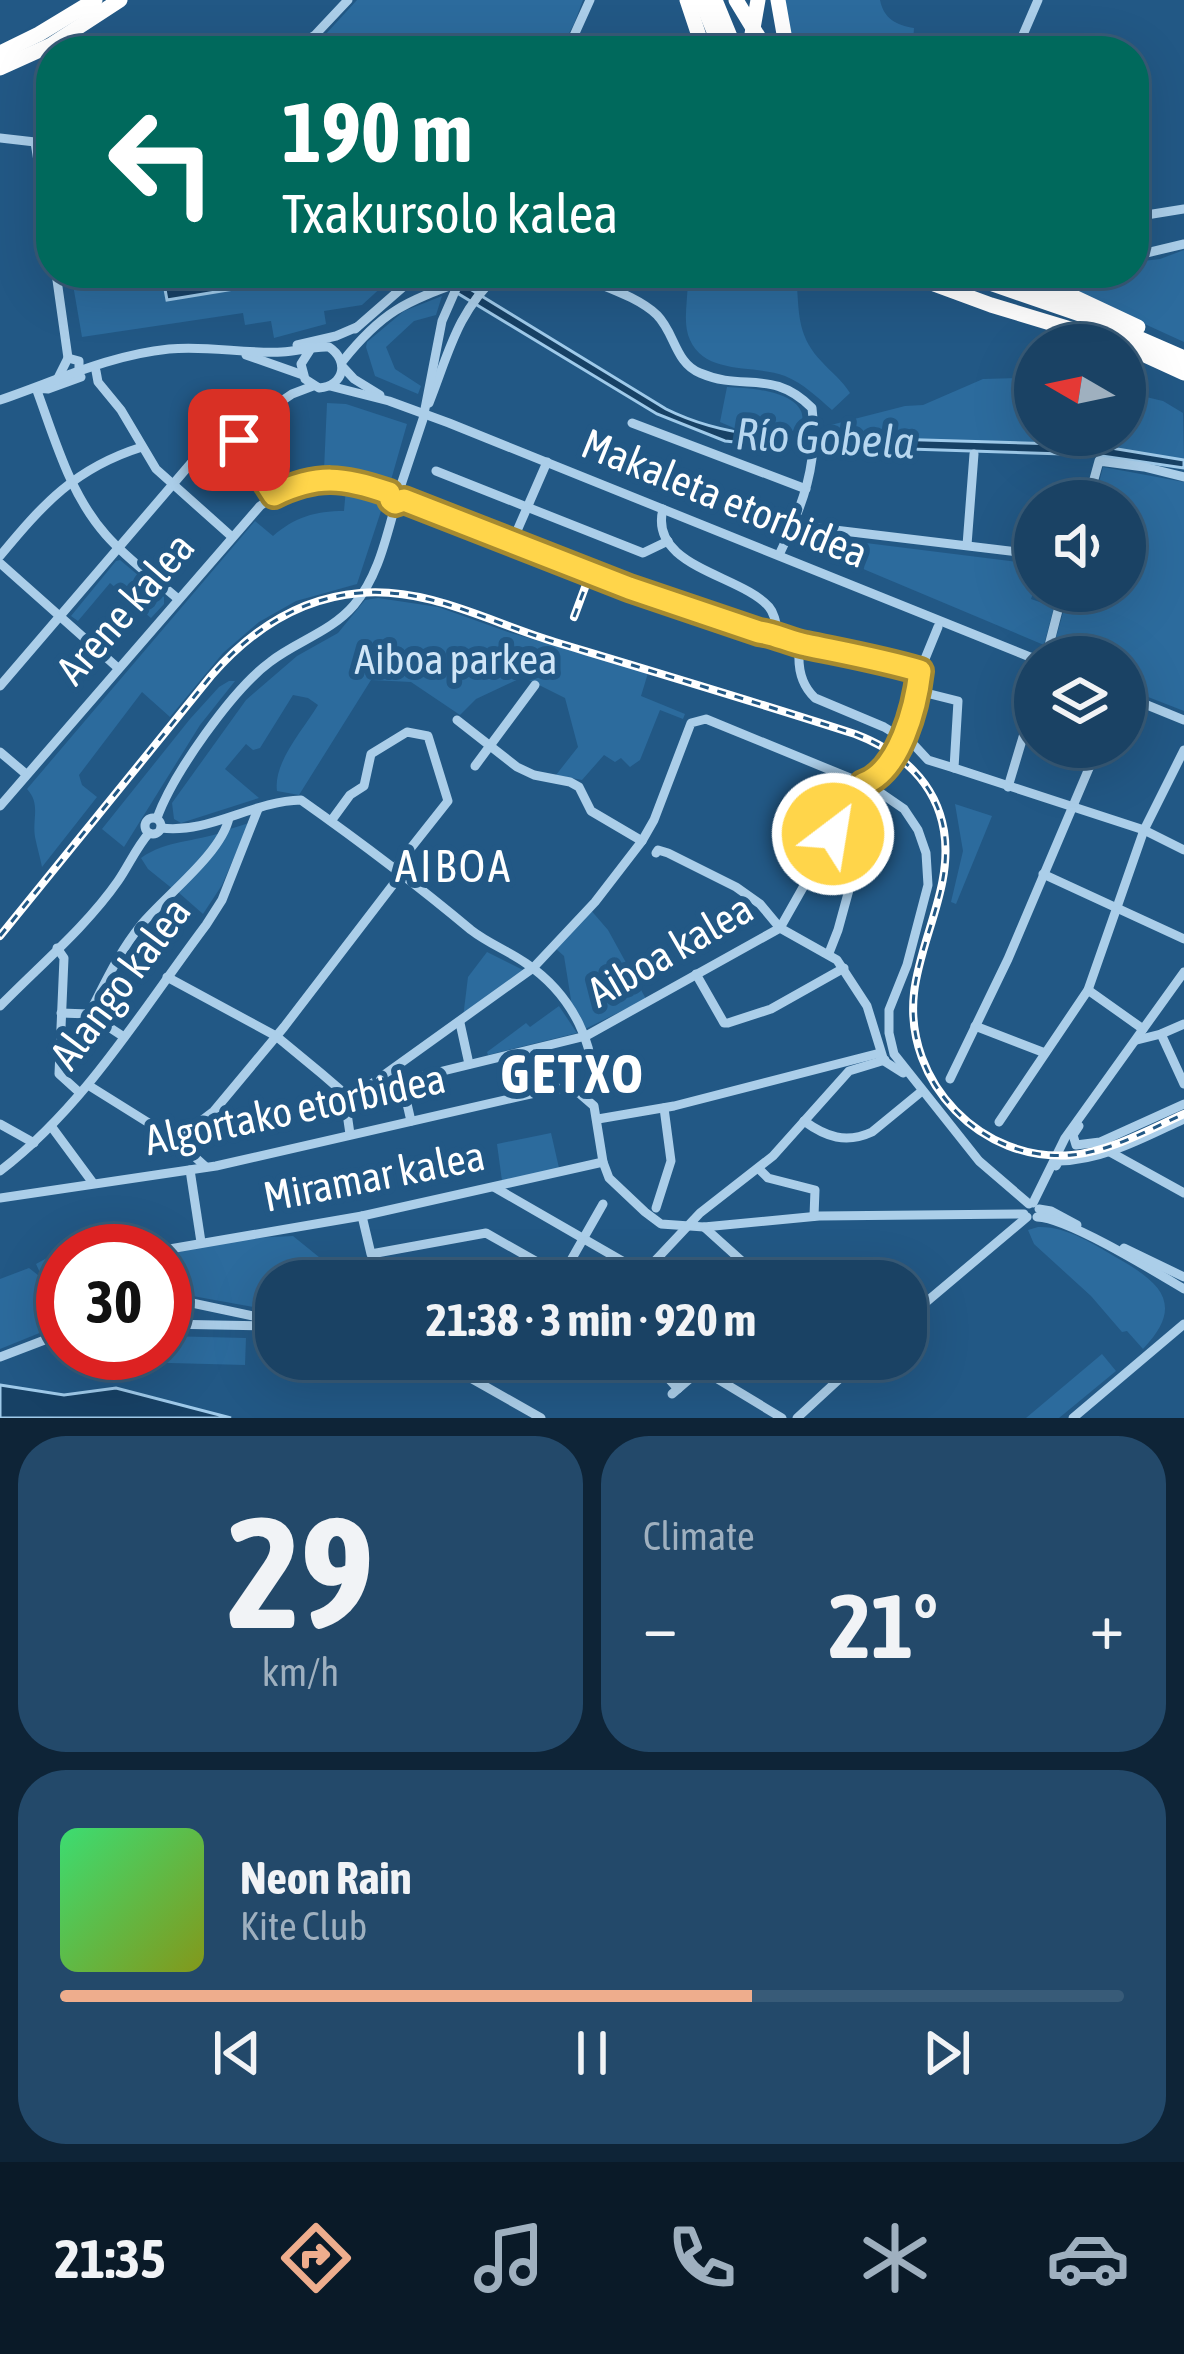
<!DOCTYPE html>
<html lang="en">
<head>
<meta charset="utf-8">
<style>
	:root { --surface:#1a4264; --page:#23496a; --text:#f1f3f6; --muted:#9fb0bf; --line:#385b78; --accent:#eead8d }
	body { margin:0; font-family:"Asap Condensed",sans-serif; background:var(--page); color:var(--text); height:100vh; display:flex; flex-direction:column; font-size:45px; white-space:nowrap }
	* { box-sizing:border-box; margin:0 }
	p { font-size:39px; color:var(--muted) }
	.icon { flex:none; width:66px; height:66px; fill:none; stroke:currentColor; stroke-width:2; stroke-linecap:round; stroke-linejoin:round }
	.map { position:relative; height:1418px; overflow:hidden }
	.panel { display:flex; flex-direction:column; gap:18px; padding:18px; background:#0e2437; flex:1 }
	.panel>* { flex:none }
	.top-card { position:absolute; left:36px; top:36px; width:1113px; height:252px; border-radius:48px; box-shadow:0 12px 48px #0002,0 0 0 3px var(--line); background:#00695c; color:#fff; overflow:hidden }
	.needle { width:78px; rotate:279deg }
	.buttons { position:absolute; left:1014px; top:324px; display:grid; gap:24px }
	.buttons a { display:grid; place-items:center; width:132px; height:132px; border-radius:50%; background:var(--surface); box-shadow:0 12px 48px #0002,0 0 0 3px var(--line); font-size:60px }
	.speed { position:absolute; left:36px; top:1224px; display:flex; gap:24px; font-size:60px; font-weight:700; text-align:center }
	.speed>* { display:grid; place-content:center; width:156px; height:156px; border-radius:50%; background:var(--surface); box-shadow:0 12px 48px #0002,0 0 0 3px var(--line); line-height:1 }
	.speed .limit { border:18px solid #d22; background:#fff; color:#111 }
	.pin { position:absolute; display:grid; place-items:center; width:102px; height:102px; color:#fff; margin:-51px; border-radius:24px; box-shadow:0 6px 18px #0006 }
	.me { position:absolute; width:132px; margin:-66px; rotate:31deg; stroke-linejoin:round; filter:drop-shadow(0 0 9px #0008) }
	.turn { display:flex; align-items:center; gap:42px; height:252px; padding:0 48px; font-size:54px }
	.turn .icon { width:156px; height:156px; stroke-width:2.5 }
	.turn b { display:block; font-size:84px; line-height:102px }
	.big { font-size:90px; font-weight:700; line-height:1.1 }
	.panel .card { flex:1; display:flex; flex-direction:column; justify-content:center; gap:18px; min-width:0; padding:0 42px; border-radius:48px; background:var(--page) }
	.panel .dial { align-items:center; gap:0 }
	.dial b { font-size:156px; line-height:1 }
	.song { display:flex; align-items:center; gap:36px }
	.cover { width:144px; height:144px; border-radius:18px; background:linear-gradient(135deg,hsl(140 70% 55%),hsl(70 70% 35%)) }
	.played { height:12px; border-radius:6px; background:linear-gradient(90deg,var(--accent) 65%,var(--line) 65%) }
	.keys { display:flex; justify-content:space-around; direction:ltr }
	.heat { display:flex; justify-content:space-between; align-items:center; font-size:66px; direction:ltr }
	.panel .tiles { flex:1; display:grid; gap:18px; grid-template-columns:1fr 1fr }
	.card:last-child { grid-column:span 2 }
	.trip { position:absolute; left:255px; top:1260px; width:672px; height:120px; border-radius:48px; background:var(--surface); box-shadow:0 12px 48px #0002,0 0 0 3px var(--line); font-weight:700; line-height:120px; text-align:center }
	.tabs { display:flex; height:192px; justify-content:space-around; align-items:center; background:#0a1a28; color:var(--muted) }
	.tabs .icon { width:84px; height:84px }
	.tabs .on { color:var(--accent) }
	.tabs b { font-size:54px; color:var(--text) }
	.map>svg:first-child { display:block }
</style>
</head>
<body>
<div class="map">
<svg width="1184" height="1418" viewBox="0 0 1184 1418">
	<rect width="100%" height="100%" fill="#225885"/>
	<g fill="#2c6b9d">
		<path d="M 357,0 L 583,0 L 574,24 L 559,51 L 314,51 L 313,48 Z"/>
		<path d="M 783,0 L 880,0 C 884,19 896,25 914,28 L 913,42 L 960,51 L 792,51 Z"/>
		<path d="M 1184,250 L 1184,342 L 1033,273 L 1134,273 L 1134,262 L 1160,259 Z"/>
		<path d="M 71,273 L 397,273 L 362,305 L 324,311 L 326,324 L 274,338 L 271,321 L 245,325 L 243,313 L 82,337 Z"/>
		<path d="M 687,273 L 813,273 L 797,286 C 799,318 799,338 822,362 C 832,373 842,380 850,393 L 832,410 C 817,397 804,384 785,376 C 755,364 706,376 690,340 C 681,321 690,294 687,273 Z"/>
		<path d="M 442,296 L 436,315 L 414,321 L 386,347 L 395,369 L 421,386 L 418,394 L 375,376 L 366,347 L 367,342 L 404,311 Z"/>
		<path d="M 1019,378 L 1035,379 L 1035,435 L 1125,435 L 1125,392 L 1163,401 L 1183,413 L 1184,459 L 1093,445 L 823,436 L 823,427 L 905,406 L 923,405 L 983,379 Z"/>
		<path d="M 727,387 C 747,388 791,390 801,411 C 803,415 803,427 803,431 L 741,431 L 720,422 Z"/>
		<path d="M 327,403 L 346,404 L 407,424 L 391,480 L 386,483 L 363,475 L 324,470 Z"/>
		<path d="M 1103,467 L 1184,482 L 1184,711 L 1125,688 L 1125,657 L 1058,657 L 1052,652 L 1069,591 L 1125,591 L 1125,501 L 1094,501 Z"/>
		<path d="M 346,488 L 381,497 L 384,502 L 357,584 L 296,601 L 259,622 L 223,653 L 170,717 L 142,692 L 79,775 L 82,785 L 97,797 L 42,867 C 40,857 37,847 35,837 C 32,819 41,804 27,789 L 255,521 L 273,536 C 295,517 315,511 344,511 Z"/>
		<path d="M 802,535 L 1035,564 L 1035,588 L 1031,599 L 1054,607 L 1044,645 L 799,542 Z"/>
		<path d="M 120,560 L 164,597 L 164,604 L 151,618 L 110,583 L 78,621 L 71,616 L 116,561 Z"/>
		<path d="M 378,598 L 438,607 L 508,632 L 648,673 L 641,696 L 685,714 L 683,719 L 660,710 L 640,760 L 630,767 L 621,758 L 615,762 L 604,755 L 582,780 L 556,775 L 578,747 L 565,698 L 523,677 L 476,699 L 460,715 L 411,682 L 371,680 L 299,795 L 277,791 C 273,762 304,729 318,705 L 308,698 L 293,695 L 260,748 L 253,750 L 246,744 L 225,769 L 259,798 L 181,823 L 174,819 L 172,803 L 246,700 L 297,656 L 338,633 L 365,600 Z"/>
		<path d="M 229,681 L 235,681 L 200,725 L 124,847 L 102,829 L 190,719 L 219,687 Z"/>
		<path d="M 955,804 L 992,816 L 956,904 L 951,902 L 963,851 Z"/>
		<path d="M 249,823 L 222,885 L 203,914 L 178,892 L 230,829 Z"/>
		<path d="M 223,832 L 174,890 L 148,869 L 141,858 C 166,840 195,842 223,832 Z"/>
		<path d="M 589,908 L 608,930 L 646,999 L 585,1029 L 572,1006 L 564,956 L 555,948 Z"/>
		<path d="M 487,952 L 525,971 L 463,1018 L 468,977 Z"/>
		<path d="M 559,1006 L 577,1033 L 488,1055 L 487,1052 L 526,1023 L 530,1027 Z"/>
		<path d="M 551,1133 L 559,1168 L 502,1181 L 497,1144 Z"/>
		<path d="M 1038,1227 C 1067,1226 1095,1245 1119,1259 C 1163,1284 1184,1306 1143,1349 L 1127,1331 L 1122,1332 L 1091,1296 L 1034,1244 L 1028,1230 Z"/>
		<path d="M 84,1229 L 116,1232 L 114,1251 L 63,1251 L 63,1318 L 42,1332 L 0,1349 L 0,1279 L 29,1268 L 43,1279 L 36,1264 L 83,1238 Z"/>
		<path d="M 293,1236 L 330,1266 L 354,1281 L 276,1281 L 276,1311 L 165,1291 L 165,1252 L 232,1239 Z"/>
		<path d="M 165,1336 L 246,1338 L 245,1365 L 133,1362 L 68,1353 L 165,1353 Z"/>
		<path d="M 1102,1354 L 1116,1371 L 1059,1418 L 1026,1418 Z"/>
	</g>
	<g fill="#174165" stroke="#9fcaea" stroke-width="3">
		<path d="M 162,273 L 231,273 L 234,289 L 167,300 Z"/>
		<path d="M 424,273 L 444,273 L 666,409 C 696,424 724,431 757,435 L 1093,445 L 1184,460 L 1184,468 L 1095,455 L 755,444 L 725,441 L 657,414 Z"/>
		<path d="M 0,1385 L 64,1395 L 116,1388 L 231,1418 L 0,1418 Z"/>
	</g>
	<g fill="none" stroke-linecap="round" stroke-linejoin="round">
		<g stroke="#abcee9" stroke-width="9">
			<path d="M 289,51 L 315,35 L 348,0"/>
			<path d="M 567,51 L 590,0"/>
			<path d="M 1016,51 L 1038,0"/>
			<path d="M 0,138 L 35,142 L 51,140"/>
			<path d="M 35,142 L 51,245"/>
			<path d="M 1134,217 L 1184,209"/>
			<path d="M 1134,256 L 1184,244"/>
			<path d="M 56,273 L 68,358"/>
			<path d="M 574,273 C 600,286 636,295 657,315 C 675,333 675,363 700,373 C 744,392 772,368 812,408 C 819,463 803,505 779,555"/>
			<path d="M 355,329 L 419,273"/>
			<path d="M 297,345 L 336,336 L 357,327"/>
			<path d="M 246,355 L 303,375"/>
			<path d="M 342,362 C 384,309 406,302 468,279 L 477,273"/>
			<path d="M 342,366 L 354,379 L 380,395"/>
			<path d="M 96,371 L 98,382 L 121,410 L 156,469 L 231,536"/>
			<path d="M 81,377 L 48,389 L 36,388 C 55,439 69,493 106,535 C 127,559 154,578 178,599"/>
			<path d="M 58,378 L 68,358 L 79,361 L 79,370"/>
			<path d="M 330,386 L 389,401 L 449,423 L 1035,659"/>
			<path d="M 0,400 C 56,381 109,355 169,349 C 207,345 244,354 282,352 C 298,351 314,346 329,347 C 350,361 344,386 319,388 L 305,379 L 301,364 L 310,350"/>
			<path d="M 429,403 C 450,350 456,314 499,273"/>
			<path d="M 632,423 L 806,489"/>
			<path d="M 234,432 L 274,495"/>
			<path d="M 436,471 L 643,553 L 668,541"/>
			<path d="M 400,488 L 423,419 L 442,321 L 463,273"/>
			<path d="M 404,500 L 629,588 L 759,632 C 776,634 789,642 806,645 C 844,653 883,660 920,671"/>
			<path d="M 1088,501 L 1099,461 L 1144,467 L 1184,477"/>
			<path d="M 663,509 C 648,567 742,575 769,607 C 775,614 776,624 778,634"/>
			<path d="M 793,525 L 1035,554"/>
			<path d="M 513,540 L 547,462"/>
			<path d="M 967,545 L 974,454"/>
			<path d="M 0,556 C 43,504 75,468 142,447"/>
			<path d="M 0,563 L 118,668"/>
			<path d="M 800,644 C 797,664 800,684 815,698 L 884,727 L 915,746 L 928,760 L 954,768"/>
			<path d="M 1046,657 L 1063,591"/>
			<path d="M 0,686 L 192,462 L 292,394 L 313,386"/>
			<path d="M 918,691 L 958,701 L 954,768 L 1144,830 L 1184,850"/>
			<path d="M 1125,696 L 1184,720"/>
			<path d="M 457,720 L 517,767 L 534,775 L 570,782 L 579,787 L 591,811 L 642,841"/>
			<path d="M 0,752 L 26,774"/>
			<path d="M 475,766 L 535,685"/>
			<path d="M 1008,787 L 1035,697"/>
			<path d="M 0,806 L 260,506 C 304,473 339,475 389,493"/>
			<circle cx="153" cy="826" r="8"/>
			<path d="M 157,818 C 173,774 232,690 270,662 C 297,641 331,632 354,605 C 378,577 386,538 396,503"/>
			<path d="M 331,821 L 350,795 L 364,786 L 371,754 L 407,732 L 428,736 L 448,801 L 395,868"/>
			<path d="M 161,828 C 210,834 252,801 301,800 C 359,841 416,884 471,930 C 489,944 509,951 527,964 C 568,992 604,1049 587,1099"/>
			<path d="M 656,853 L 658,850 L 668,853 L 736,887 L 760,904 L 780,928 L 837,960 L 867,1006 L 884,1061 L 903,1073"/>
			<path d="M 1043,874 L 1184,939"/>
			<path d="M 57,948 L 64,958 L 59,1074 L 80,1093"/>
			<path d="M 829,953 L 838,930 L 861,846 L 833,834"/>
			<path d="M 696,974 L 724,1023 L 728,1023 L 771,1009 L 844,968"/>
			<path d="M 167,977 L 276,1036 L 322,1074 L 344,1093 L 350,1134"/>
			<path d="M 1088,990 L 1143,1029"/>
			<path d="M 0,1006 C 39,966 86,927 118,881 C 129,865 136,848 149,833"/>
			<path d="M 61,1013 L 89,1014 L 124,1037"/>
			<path d="M 89,1014 C 105,983 119,952 141,925 C 166,895 221,854 229,818"/>
			<path d="M 460,1023 L 469,1064"/>
			<path d="M 975,1026 L 1045,1053"/>
			<path d="M 1161,1034 L 1184,1084"/>
			<path d="M 1137,1040 L 1161,1034 L 1184,1024"/>
			<path d="M 401,1078 L 411,1121"/>
			<path d="M 950,1079 L 1008,959 L 1098,747"/>
			<path d="M 402,1081 L 586,1036 L 780,928 L 857,792 L 863,784 L 874,780 L 899,748 L 918,691 L 920,671 L 938,627"/>
			<path d="M 88,1085 L 176,1140 L 206,1167"/>
			<path d="M 345,1103 L 533,968 L 595,902 L 642,841 L 654,820 L 691,723 L 706,719 L 872,787 L 904,809 L 918,830 L 926,853 L 928,885 L 907,965 L 889,1010 L 889,1033 L 894,1054 L 979,1161 L 1029,1204"/>
			<path d="M 598,1119 L 674,1106 L 880,1053"/>
			<path d="M 804,1121 C 826,1137 846,1144 872,1132 L 922,1091"/>
			<path d="M 999,1122 L 1088,990 L 1144,830 L 1184,750"/>
			<path d="M 0,1124 L 34,1143"/>
			<path d="M 51,1126 L 93,1183"/>
			<path d="M 1079,1126 L 1073,1135 L 1076,1145 L 1100,1142 L 1184,1104"/>
			<path d="M 176,1140 L 214,1111 L 284,1027 L 402,873"/>
			<path d="M 1110,1152 L 1184,1193"/>
			<path d="M 1056,1166 L 1059,1161 C 1104,1160 1145,1137 1184,1119"/>
			<path d="M 759,1169 L 768,1178 L 815,1190 L 814,1216"/>
			<path d="M 190,1170 L 201,1242"/>
			<path d="M 0,1171 C 85,1106 142,1010 206,925 L 222,900 L 258,809"/>
			<path d="M 494,1187 L 643,1273"/>
			<path d="M 0,1198 L 216,1166 L 557,1088 L 579,1093 L 594,1106 L 603,1162 L 609,1178 L 645,1212 L 661,1224 L 704,1227 L 819,1216 L 1024,1214"/>
			<path d="M 1033,1203 L 1065,1138 L 1184,972"/>
			<path d="M 656,1208 L 671,1161 L 664,1108"/>
			<path d="M 1039,1209 L 1051,1211 L 1077,1225"/>
			<path d="M 362,1216 L 371,1254 L 486,1233 L 562,1276 L 603,1204"/>
			<path d="M 1037,1217 C 1068,1218 1154,1271 1184,1289"/>
			<path d="M 704,1227 L 764,1281"/>
			<path d="M 1124,1248 L 1184,1277"/>
			<path d="M 158,1251 L 362,1216 L 603,1162"/>
			<path d="M 636,1281 L 700,1213 L 773,1156 L 849,1071 L 885,1060"/>
			<path d="M 165,1304 L 192,1303 L 276,1321"/>
			<path d="M 906,1319 L 1027,1217"/>
			<path d="M 165,1324 L 274,1326"/>
			<path d="M 0,1357 L 63,1333"/>
			<path d="M 437,1359 L 541,1418"/>
			<path d="M 511,1359 C 534,1367 559,1376 579,1359"/>
			<path d="M 651,1359 L 678,1389"/>
			<path d="M 672,1394 L 701,1369 L 782,1418"/>
			<path d="M 797,1418 L 861,1359"/>
			<path d="M 1073,1418 L 1184,1324"/>
		</g>
		<g stroke="#fff" stroke-width="15">
			<path d="M 687,0 L 704,51"/>
			<path d="M 701,0 L 722,51"/>
			<path d="M 715,0 L 736,51"/>
			<path d="M 736,0 L 767,51"/>
			<path d="M 778,0 L 787,51"/>
			<path d="M 749,51 L 758,0"/>
			<path d="M 0,53 L 39,34 L 95,0"/>
			<path d="M 0,68 L 51,45 L 120,0"/>
			<path d="M 904,273 L 991,305 L 1120,344"/>
			<path d="M 961,273 L 1097,320 L 1184,358"/>
			<path d="M 1004,273 L 1066,299"/>
			<path d="M 1057,289 L 1138,327"/>
			<path d="M 1125,346 L 1184,373"/>
		</g>
		<g stroke="#fff" stroke-width="8">
			<g id="rail">
				<path d="M 574,617 L 587,582"/>
				<path d="M 0,936 L 211,676 C 250,631 299,598 360,593 C 429,587 491,623 555,642 C 655,672 756,702 855,734 C 900,751 936,782 944,831 C 953,887 920,939 914,993 C 904,1083 982,1163 1072,1155 C 1111,1151 1148,1130 1184,1114"/>
				<path d="M 101,1246 L 102,1251"/>
			</g>
		</g>
		<use href="#rail" stroke="#225885" stroke-width="3" stroke-dasharray="9" stroke-linecap="butt"/>
	</g>
	<g fill="none" stroke-linecap="round" stroke-linejoin="round">
		<g stroke="#a68a30" stroke-width="30">
			<path id="route" d="M 239,440 L 274,495 C 317,474 344,477 389,493 L 391,500 L 395,503 L 404,500 L 629,588 L 759,632 C 776,634 789,642 806,645 C 844,653 883,660 920,671 C 916,706 900,771 863,784 L 833,834"/>
		</g>
		<use href="#route" stroke="#ffd54a" stroke-width="21"/>
	</g>
	<g text-anchor="middle" stroke-width="12" stroke-linejoin="round" paint-order="stroke">
		<g font-size="42" fill="#fff" stroke="#225885">
			<text transform="translate(725 498) rotate(22)" y="15">Makaleta etorbidea</text>
			<text transform="translate(125 608) rotate(-49)" y="15">Arene kalea</text>
			<text transform="translate(670 950) rotate(-30)" y="15">Aiboa kalea</text>
			<text transform="translate(120 983) rotate(-53)" y="15">Alango kalea</text>
			<text transform="translate(295 1109) rotate(-12)" y="15">Algortako etorbidea</text>
			<text transform="translate(374 1176) rotate(-11)" y="15">Miramar kalea</text>
		</g>
		<g font-size="42" fill="#cfe5f7" stroke="#225885">
			<text x="456" y="674">Aiboa parkea</text>
		</g>
		<g font-size="45" font-style="italic" fill="#b7d7f0" stroke="#225885">
			<text transform="translate(825 438) rotate(3)" y="16">Río Gobela</text>
		</g>
		<g font-size="45" letter-spacing="3" fill="#fff" stroke="#225885">
			<text x="454" y="882">AIBOA</text>
		</g>
		<g font-size="54" font-weight="bold" letter-spacing="3" fill="#fff" stroke="#225885">
			<text x="573" y="1093">GETXO</text>
		</g>
	</g>
</svg>
<div class="buttons">
<a><svg class="needle" viewBox="-14 -14 28 28"><path d="M0-13l5 13h-10z" fill="#e53935"/><path d="M0 13l5-13h-10z" fill="#9fb0bf"/></svg></a>
<a><svg class="icon" aria-label="sound" viewBox="0 0 24 24"><path d="M4 9h4l5-4v14l-5-4H4zM17 9q2 3 0 6"/></svg></a>
<a><svg class="icon" aria-label="layers" viewBox="0 0 24 24"><path d="M12 4l9 5-9 5-9-5zM3 14l9 5 9-5"/></svg></a>
</div>
<div class="speed"><div class="limit">30</div></div>
<div class="pin" style="left:239px;top:440px;background:#d93025"><svg class="icon" aria-label="arrive" viewBox="0 0 24 24"><path d="M6 21V4h12l-3 4 3 4H6"/></svg></div>
<svg class="me" style="left:833px;top:834px" viewBox="-20 -20 40 40"><circle r="17" fill="#ffd54a" stroke="#fff" stroke-width="3"/><path d="M0-11L8 9 0 5-8 9z" fill="#fff"/></svg>
<div class="trip">21:38 · 3 min · 920 m</div>
<div class="top-card">
<div class="turn"><svg class="icon" aria-label="left" viewBox="0 0 24 24"><path d="M17 20v-9H6M10 6l-5 5 5 5"/></svg><div><b>190 m</b>Txakursolo kalea</div></div>
</div>
</div>
<section class="panel">
<div class="tiles">
<div class="card dial"><b>29</b><p>km/h</p></div>
<div class="card"><p>Climate</p>
<div class="heat"><a>−</a><b class="big">21°</b><a>+</a></div>
</div>
<div class="card">
<div class="song"><i class="cover"></i><div><b>Neon Rain</b><p>Kite Club</p></div></div>
<div class="played"></div>
<div class="keys"><svg class="icon" aria-label="previous" viewBox="0 0 24 24"><path d="M18 5L8 12l10 7zM5 5v14"/></svg><svg class="icon" aria-label="pause" viewBox="0 0 24 24"><path d="M8 5v14M16 5v14"/></svg><svg class="icon" aria-label="next" viewBox="0 0 24 24"><path d="M6 5l10 7-10 7zM19 5v14"/></svg></div>
</div>
</div>
</section>
<nav class="tabs">
<b>21:35</b>
<svg class="icon on" aria-label="directions" viewBox="0 0 24 24"><path d="M12 3l9 9-9 9-9-9zM9 14v-3h6M13 9l2 2-2 2"/></svg>
<svg class="icon" aria-label="music" viewBox="0 0 24 24"><path d="M9 18V5l10-2v13"/><circle cx="6" cy="18" r="3"/><circle cx="16" cy="16" r="3"/></svg>
<svg class="icon" aria-label="phone" viewBox="0 0 24 24"><path d="M5 4h4l2 5-3 2q2 4 5 5l2-3 5 2v4C11 20 4 13 5 4z"/></svg>
<svg class="icon" aria-label="climate" viewBox="0 0 24 24"><path d="M12 3v18M4 7l16 10M4 17L20 7"/></svg>
<svg class="icon" aria-label="car" viewBox="0 0 24 24"><path d="M5 17H2v-5l4-1 3-4h7l3 4 3 1v5h-3M9 17h6M6 11h13"/><circle cx="7" cy="17" r="2"/><circle cx="17" cy="17" r="2"/></svg>
</nav>
</body>
</html>
